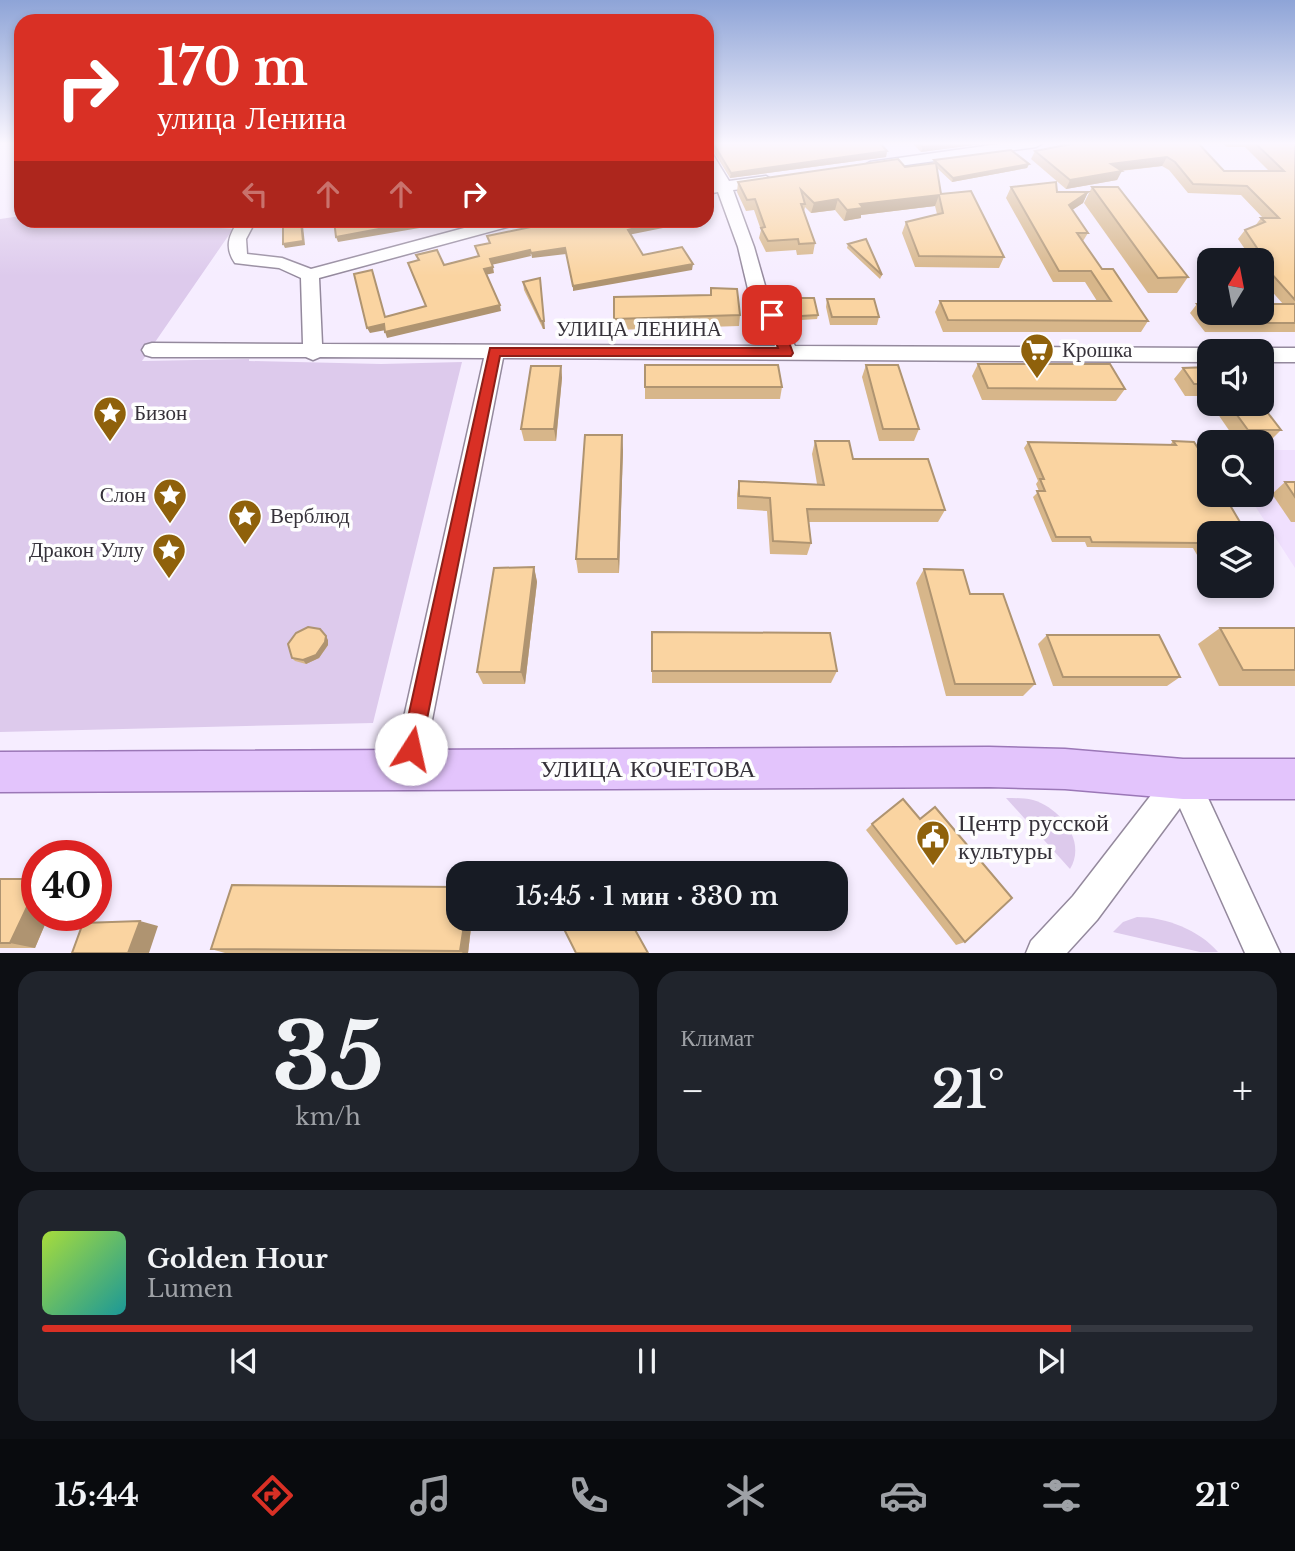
<!DOCTYPE html>
<html lang="ru">
<head>
<meta charset="utf-8">
<style>
	:root { --surface:#171b24; --page:#20242c; --text:#f1f3f6; --muted:#9ea1a6; --line:#363941; --accent:#d93025 }
	body { margin:0; font-family:"Libre Baskerville",serif; background:var(--page); color:var(--text); height:100vh; display:flex; flex-direction:column; font-size:26px; white-space:nowrap }
	* { box-sizing:border-box; margin:0 }
	p { font-size:23px; color:var(--muted) }
	.icon { flex:none; width:38px; height:38px; fill:none; stroke:currentColor; stroke-width:2; stroke-linecap:round; stroke-linejoin:round }
	.map { position:relative; height:953px; overflow:hidden }
	.panel { display:flex; flex-direction:column; gap:18px; padding:18px; background:#0d0f14; flex:1 }
	.panel>* { flex:none }
	.banner { position:absolute; left:14px; top:14px; width:700px; height:214px; border-radius:21px; box-shadow:0 4px 10px #0003; background:#d93025; color:#fff; overflow:hidden }
	.needle { width:46px; rotate:10deg }
	.fabs { position:absolute; left:1197px; top:248px; display:grid; gap:14px }
	.fabs a { display:grid; place-items:center; width:77px; height:77px; border-radius:14px; background:var(--surface); box-shadow:0 4px 10px #0003; font-size:35px }
	.speed { position:absolute; left:21px; top:840px; display:flex; gap:14px; font-size:35px; font-weight:700; text-align:center }
	.speed>* { display:grid; place-content:center; width:91px; height:91px; border-radius:50%; background:var(--surface); box-shadow:0 4px 10px #0003; line-height:1 }
	.speed .limit { border:10px solid #d22; background:#fff; color:#111 }
	.pin { position:absolute; display:grid; place-items:center; width:60px; height:60px; color:#fff; margin:-30px; border-radius:14px; box-shadow:0 4px 10px #0006 }
	.me { position:absolute; width:77px; margin:-38px; rotate:10deg; stroke-linejoin:round; filter:drop-shadow(0 0 5px #0008) }
	.turn { display:flex; align-items:center; gap:24px; height:147px; padding:0 28px; font-size:32px }
	.turn .icon { width:91px; height:91px; stroke-width:2.5 }
	.turn b { display:block; font-size:49px; line-height:60px }
	.lanes { display:flex; align-items:center; height:66px; padding:0 28px; background:#0003; justify-content:center; gap:35px; direction:ltr }
	.lanes .off { opacity:.35 }
	.big { font-size:52px; font-weight:600; line-height:1.1 }
	.panel .card { flex:1; display:flex; flex-direction:column; justify-content:center; gap:10px; min-width:0; padding:0 24px; border-radius:21px; background:var(--page) }
	.panel .dial { align-items:center; gap:0 }
	.dial b { font-size:91px; line-height:1 }
	.song { display:flex; align-items:center; gap:21px }
	.cover { width:84px; height:84px; border-radius:10px; background:linear-gradient(135deg,hsl(80 70% 55%),hsl(180 70% 35%)) }
	.played { height:7px; border-radius:4px; background:linear-gradient(90deg,var(--accent) 85%,var(--line) 85%) }
	.keys { display:flex; justify-content:space-around; direction:ltr }
	.heat { display:flex; justify-content:space-between; align-items:center; font-size:38px; direction:ltr }
	.panel .tiles { flex:1; display:grid; gap:18px; grid-template-columns:1fr 1fr }
	.card:last-child { grid-column:span 2 }
	.trip { position:absolute; left:446px; top:861px; width:402px; height:70px; border-radius:21px; background:var(--surface); box-shadow:0 4px 10px #0003; font-weight:600; line-height:70px; text-align:center }
	.menu { display:flex; height:112px; justify-content:space-around; align-items:center; background:#090b0e; color:var(--muted) }
	.menu .icon { width:49px; height:49px }
	.menu .current { color:var(--accent) }
	.menu b { font-size:32px; color:var(--text) }
	.map>svg:first-child { display:block }
</style>
</head>
<body>
<div class="map">
<svg width="1295" height="953" viewBox="0 0 1295 953">
	<rect width="100%" height="100%" fill="#f6edff"/>
	<path fill="#f0e0fe" d="M 1262,450 L 1295,450 L 1295,568 L 1248,495 L 1262,495 Z"/>
	<g fill="#ddcaec">
		<path d="M 21,216 L 21,220 L 200,220 L 196,226 L 233,229 L 142,361 L 249,359 L 249,361 L 381,364 L 462,362 L 373,723 L 0,732 L 0,219 Z"/>
		<path d="M 1006,798 C 1015,798 1024,798 1033,800 C 1060,808 1087,841 1070,869 Z"/>
		<path d="M 1137,917 C 1166,917 1199,930 1218,952 L 1200,952 L 1113,932 L 1123,922 Z"/>
	</g>
	<g fill="none" stroke-linecap="round" stroke-linejoin="round">
		<g stroke="#94899d" stroke-width="3">
			<g id="minor">
				<path d="M 1006,143 L 1043,143 L 1036,147 L 870,170 L 863,166 L 870,162 Z"/>
				<path d="M 707,152 L 712,153 L 729,181 L 766,176 L 774,181 L 766,186 L 733,190 L 754,247 L 766,289 L 795,346 L 1209,348 L 1217,352 L 1209,352 L 1209,362 L 503,358 L 422,771 L 418,782 L 407,786 L 396,782 L 392,771 L 484,358 L 320,357 L 313,360 L 306,357 L 152,357 L 145,355 L 142,350 L 145,345 L 152,343 L 303,344 L 301,278 L 279,268 L 235,263 C 224,247 229,235 239,220 L 256,220 L 246,239 L 247,254 L 282,258 L 311,269 L 494,220 L 524,220 L 522,223 L 319,278 L 322,344 L 775,346 L 748,289 L 738,247 L 718,192 L 707,194 L 707,184 L 714,183 L 707,170 Z"/>
				<path d="M 1262,348 L 1295,348 L 1295,362 L 1262,362 L 1262,352 L 1254,352 Z"/>
				<path d="M 1183,764 L 1194,768 L 1280,953 L 1245,953 L 1180,808 L 1097,920 L 1067,953 L 1026,953 L 1031,941 L 1073,896 L 1172,768 Z"/>
			</g>
		</g>
		<g stroke="#9b77b7" stroke-width="3">
			<path id="major" d="M 989,747 L 1065,749 L 1183,759 L 1295,759 L 1295,799 L 1183,799 L 1065,789 L 989,787 L 0,792 L 0,752 Z"/>
		</g>
		<use href="#minor" fill="#fff" fill-rule="evenodd"/>
		<use href="#major" fill="#e3c4fc" fill-rule="evenodd"/>
	</g>
	<g fill="#d7b68a">
		<path d="M 707,143 L 887,151 L 886,157 L 730,178 L 714,152 L 707,150 Z"/>
		<path d="M 912,143 L 988,143 L 921,152 Z"/>
		<path d="M 1059,143 L 1198,143 L 1224,171 L 1269,171 L 1245,147 L 1227,147 L 1222,143 L 1295,143 L 1295,332 L 1205,332 L 1190,313 L 1197,304 L 1283,304 L 1262,280 L 1262,261 L 1249,261 L 1251,258 L 1238,239 L 1245,230 L 1255,226 L 1261,218 L 1263,218 L 1241,195 L 1188,193 L 1169,170 L 1162,166 L 1121,171 L 1117,180 L 1066,189 L 1031,159 L 1035,151 L 1063,146 Z"/>
		<path d="M 934,160 L 1029,164 L 1027,168 L 952,182 L 937,168 L 941,194 L 1004,257 L 999,268 L 915,267 L 902,233 L 906,222 L 937,214 L 935,206 L 861,215 L 861,218 L 844,221 L 835,210 L 811,213 L 805,207 L 804,212 L 815,243 L 813,254 L 797,255 L 796,250 L 766,252 L 759,238 L 761,230 L 754,210 L 746,211 L 737,192 L 738,182 L 905,167 L 933,164 Z"/>
		<path d="M 1011,187 L 1057,192 L 1088,192 L 1083,203 L 1072,210 L 1088,233 L 1083,241 L 1102,269 L 1148,321 L 1141,332 L 943,332 L 935,312 L 940,301 L 1097,301 L 1085,282 L 1053,282 L 1006,198 Z"/>
		<path d="M 1092,187 L 1188,277 L 1177,293 L 1148,293 L 1084,203 Z"/>
		<path d="M 848,244 L 882,275 L 880,279 L 847,248 Z"/>
		<path d="M 523,282 L 545,329 L 543,329 L 524,290 Z"/>
		<path d="M 711,288 L 740,315 L 739,326 L 614,330 L 614,319 L 711,295 Z"/>
		<path d="M 798,298 L 818,315 L 817,319 L 801,320 L 797,302 Z"/>
		<path d="M 827,299 L 879,317 L 877,325 L 830,325 L 826,307 Z"/>
		<path d="M 978,364 L 1125,389 L 1116,401 L 982,400 L 972,376 Z"/>
		<path d="M 645,365 L 782,387 L 780,399 L 645,399 Z"/>
		<path d="M 866,365 L 919,429 L 914,441 L 879,441 L 862,377 Z"/>
		<path d="M 561,366 L 562,378 L 556,441 L 524,441 L 521,429 Z"/>
		<path d="M 1209,367 L 1209,401 L 1206,396 L 1185,396 L 1174,379 L 1183,368 Z"/>
		<path d="M 1211,404 L 1261,404 L 1281,430 L 1269,442 L 1237,442 Z"/>
		<path d="M 815,441 L 853,459 L 945,510 L 938,522 L 808,522 L 811,543 L 807,555 L 770,554 L 767,511 L 737,509 L 737,494 L 739,481 L 817,484 L 812,454 Z"/>
		<path d="M 1173,441 L 1203,456 L 1201,458 L 1209,534 L 1209,567 L 1204,567 L 1193,548 L 1087,547 L 1085,542 L 1052,542 L 1033,497 L 1039,491 L 1036,484 L 1038,481 L 1024,448 L 1028,442 L 1170,445 Z"/>
		<path d="M 623,450 L 619,573 L 578,573 L 576,559 Z"/>
		<path d="M 1285,482 L 1295,482 L 1295,522 L 1291,522 L 1272,494 Z"/>
		<path d="M 534,567 L 537,582 L 525,684 L 483,684 L 477,672 Z"/>
		<path d="M 924,569 L 970,594 L 1035,684 L 1023,696 L 946,696 L 916,583 Z"/>
		<path d="M 1220,628 L 1295,628 L 1295,686 L 1219,686 L 1198,644 Z"/>
		<path d="M 652,632 L 837,671 L 831,683 L 652,683 Z"/>
		<path d="M 1047,635 L 1180,677 L 1167,686 L 1053,686 L 1038,644 Z"/>
		<path d="M 328,640 L 328,645 L 319,658 L 306,664 L 295,661 L 292,658 Z"/>
		<path d="M 920,819 L 965,942 L 956,945 L 866,830 L 872,824 Z"/>
		<path d="M 0,879 L 37,915 L 49,915 L 35,948 L 0,948 Z"/>
		<path d="M 458,919 L 472,919 L 468,953 L 225,953 L 211,949 Z"/>
	</g>
	<g fill="#af9471">
		<path d="M 951,143 L 988,143 L 921,152 L 923,147 Z"/>
		<path d="M 887,151 L 886,157 L 730,178 L 731,173 Z"/>
		<path d="M 1167,157 L 1162,166 L 1107,172 L 1111,164 Z"/>
		<path d="M 1029,164 L 1027,168 L 952,182 L 953,178 Z"/>
		<path d="M 1122,171 L 1117,180 L 1066,189 L 1070,180 Z"/>
		<path d="M 1088,192 L 1083,203 L 1063,216 L 1069,205 Z"/>
		<path d="M 939,195 L 935,206 L 861,215 L 861,218 L 844,221 L 847,210 L 860,204 Z"/>
		<path d="M 838,199 L 835,210 L 811,213 L 814,203 Z"/>
		<path d="M 430,220 L 431,226 L 338,242 L 336,237 Z"/>
		<path d="M 668,221 L 668,227 L 628,235 L 628,230 Z"/>
		<path d="M 301,222 L 303,226 L 305,245 L 285,248 L 283,244 Z"/>
		<path d="M 565,248 L 566,254 L 532,258 L 531,253 Z"/>
		<path d="M 530,250 L 531,256 L 491,265 L 490,259 Z"/>
		<path d="M 693,264 L 692,270 L 573,291 L 573,286 Z"/>
		<path d="M 493,267 L 494,273 L 485,275 L 484,269 Z"/>
		<path d="M 540,278 L 545,329 L 543,329 L 541,321 Z"/>
		<path d="M 500,305 L 501,311 L 387,338 L 385,332 Z"/>
		<path d="M 384,324 L 386,330 L 370,333 L 367,328 Z"/>
		<path d="M 561,366 L 562,378 L 556,441 L 554,429 Z"/>
		<path d="M 622,435 L 623,450 L 619,573 L 618,559 Z"/>
		<path d="M 534,567 L 537,582 L 525,684 L 521,672 Z"/>
		<path d="M 326,636 L 328,640 L 328,645 L 319,658 L 306,664 L 303,660 Z"/>
		<path d="M 37,886 L 37,915 L 49,915 L 35,948 L 10,943 Z"/>
		<path d="M 465,919 L 472,919 L 468,953 L 463,953 L 460,951 Z"/>
		<path d="M 140,921 L 158,926 L 149,953 L 128,953 Z"/>
	</g>
	<g fill="#fad4a1" stroke="#af9471" stroke-width="2">
		<path d="M 707,143 L 880,143 L 887,151 L 731,173 L 715,146 L 707,145 Z"/>
		<path d="M 919,143 L 951,143 L 923,147 Z"/>
		<path d="M 1075,143 L 1198,143 L 1224,171 L 1284,171 L 1255,143 L 1295,143 L 1295,300 L 1262,263 L 1262,261 L 1260,261 L 1254,254 L 1261,254 L 1245,230 L 1265,222 L 1261,218 L 1279,218 L 1247,186 L 1193,184 L 1175,162 L 1167,157 L 1111,164 L 1122,171 L 1070,180 L 1035,151 L 1076,143 Z"/>
		<path d="M 1011,150 L 1029,164 L 953,178 L 934,160 Z"/>
		<path d="M 898,159 L 905,167 L 936,163 L 941,194 L 971,191 L 1004,257 L 919,256 L 906,222 L 943,213 L 939,195 L 860,204 L 863,208 L 847,210 L 838,199 L 814,203 L 801,190 L 805,204 L 801,204 L 815,243 L 799,244 L 798,239 L 768,241 L 761,228 L 765,227 L 755,199 L 747,200 L 738,182 Z"/>
		<path d="M 1056,182 L 1057,192 L 1088,192 L 1069,205 L 1088,233 L 1077,233 L 1102,269 L 1113,269 L 1148,321 L 948,320 L 940,301 L 1111,301 L 1091,271 L 1059,271 L 1011,187 Z"/>
		<path d="M 1092,187 L 1118,187 L 1188,277 L 1158,278 Z"/>
		<path d="M 334,220 L 427,220 L 336,237 Z"/>
		<path d="M 549,220 L 667,220 L 628,230 L 643,255 L 682,247 L 693,264 L 573,286 L 565,248 L 531,253 L 530,250 L 490,259 L 493,267 L 484,269 L 500,305 L 385,332 L 384,324 L 367,328 L 354,274 L 372,270 L 385,317 L 426,306 L 408,263 L 419,260 L 416,255 L 437,250 L 444,265 L 479,256 L 475,246 L 490,243 L 487,236 L 550,223 Z"/>
		<path d="M 301,222 L 303,241 L 283,244 L 283,225 Z"/>
		<path d="M 866,239 L 882,275 L 848,244 Z"/>
		<path d="M 540,278 L 544,321 L 541,321 L 523,282 Z"/>
		<path d="M 711,288 L 737,289 L 740,315 L 614,319 L 614,297 L 711,295 Z"/>
		<path d="M 798,298 L 814,298 L 818,315 L 801,316 Z"/>
		<path d="M 827,299 L 874,299 L 879,317 L 832,317 Z"/>
		<path d="M 1197,304 L 1209,304 L 1209,313 L 1262,313 L 1262,304 L 1295,304 L 1295,323 L 1212,323 Z"/>
		<path d="M 978,364 L 1110,364 L 1125,389 L 988,388 Z"/>
		<path d="M 645,365 L 778,365 L 782,387 L 645,387 Z"/>
		<path d="M 866,365 L 898,365 L 919,429 L 883,429 Z"/>
		<path d="M 531,366 L 561,366 L 554,429 L 521,429 Z"/>
		<path d="M 1209,367 L 1209,384 L 1194,384 L 1183,368 Z"/>
		<path d="M 1229,404 L 1261,404 L 1281,430 L 1248,430 Z"/>
		<path d="M 585,435 L 622,435 L 618,559 L 576,559 Z"/>
		<path d="M 815,441 L 849,441 L 853,459 L 928,459 L 945,510 L 807,509 L 811,543 L 773,541 L 770,498 L 739,496 L 739,481 L 824,485 Z"/>
		<path d="M 1173,441 L 1194,442 L 1203,456 L 1199,456 L 1209,472 L 1209,495 L 1224,495 L 1247,534 L 1209,534 L 1209,560 L 1199,543 L 1092,542 L 1090,537 L 1056,537 L 1037,491 L 1045,491 L 1040,479 L 1044,479 L 1028,442 L 1176,445 Z"/>
		<path d="M 1285,482 L 1295,482 L 1295,497 Z"/>
		<path d="M 534,567 L 521,672 L 477,672 L 494,568 Z"/>
		<path d="M 924,569 L 963,570 L 970,594 L 1003,594 L 1035,684 L 955,684 Z"/>
		<path d="M 308,627 L 320,629 L 326,636 L 325,642 L 316,655 L 303,660 L 292,658 L 288,644 L 296,633 Z"/>
		<path d="M 1220,628 L 1295,628 L 1295,670 L 1243,670 Z"/>
		<path d="M 652,632 L 830,633 L 837,671 L 652,671 Z"/>
		<path d="M 1047,635 L 1159,635 L 1180,677 L 1063,677 Z"/>
		<path d="M 903,799 L 920,819 L 935,807 L 1012,898 L 965,942 L 872,824 Z"/>
		<path d="M 0,879 L 37,879 L 37,886 L 10,943 L 0,943 Z"/>
		<path d="M 232,885 L 458,887 L 458,919 L 465,919 L 460,951 L 211,949 Z"/>
		<path d="M 559,919 L 629,919 L 648,953 L 576,953 Z"/>
		<path d="M 140,921 L 128,953 L 72,953 L 83,923 Z"/>
	</g>
	<linearGradient id="sky" x2="0" y2="1"><stop stop-color="#8ea4d7"/><stop offset="0.52" stop-color="#fbf7ff"/><stop offset="1" stop-color="#fbf7ff" stop-opacity="0"/></linearGradient>
	<rect width="1295" height="276" fill="url(#sky)"/>
	<path fill="#d93025" stroke="#8d1f18" stroke-width="2" d="M 772,311 L 779,315 L 793,353 L 791,356 L 500,356 L 421,749 L 418,756 L 411,759 L 404,756 L 401,749 L 490,348 L 778,348 L 766,315 Z"/>
	<defs>
		<g id="supermarket-pin" transform="scale(1.75)"><path d="M0 17L-7.5 6A9.5 9.5 0 1 1 7.5 6Z" fill="#8f610b" stroke="#fefefe"/><path d="M-6-5.5h2.5l.6 2H6L4.5 2H-2.5L-4.4-4H-6ZM-1.5 3.2a1.3 1.3 0 1 0 .1 0ZM3 3.2a1.3 1.3 0 1 0 .1 0Z" fill="#fff"/></g>
		<g id="sight-pin" transform="scale(1.75)"><path d="M0 17L-7.5 6A9.5 9.5 0 1 1 7.5 6Z" fill="#8f610b" stroke="#fefefe"/><path d="M0-6L1.8-2.2L6-1.7L2.9 1.2L3.7 5.4L0 3.3L-3.7 5.4L-2.9 1.2L-6-1.7L-1.8-2.2Z" fill="#fff"/></g>
		<g id="civic-pin" transform="scale(1.75)"><path d="M0 17L-7.5 6A9.5 9.5 0 1 1 7.5 6Z" fill="#8f610b" stroke="#fefefe"/><path d="M-.6-6.5H3V-4.5H.6V-3L4-1V1h2V6H-6V1h2V-1L-.6-3ZM-1.2 2.5V6h2.4V2.5Z" fill="#fff"/></g>
	</defs>
	<g fill-rule="evenodd">
		<use href="#supermarket-pin" x="1037" y="350"/>
		<use href="#sight-pin" x="110" y="413"/>
		<use href="#sight-pin" x="170" y="495"/>
		<use href="#sight-pin" x="245" y="516"/>
		<use href="#sight-pin" x="169" y="550"/>
		<use href="#civic-pin" x="933" y="837"/>
	</g>
	<g text-anchor="middle" stroke-width="7" stroke-linejoin="round" paint-order="stroke">
		<g font-size="21" fill="#36323a" stroke="#fefefe">
			<text x="639" y="336">УЛИЦА ЛЕНИНА</text>
		</g>
		<g font-size="21" fill="#36323a" stroke="#fefefe" text-anchor="start">
			<text x="1062" y="357">Крошка</text>
			<text x="134" y="420">Бизон</text>
			<text x="146" y="502" text-anchor="end">Слон</text>
			<text x="270" y="523">Верблюд</text>
			<text x="144" y="557" text-anchor="end">Дракон Уллу</text>
		</g>
		<g font-size="24" fill="#36323a" stroke="#fefefe">
			<text x="648" y="777">УЛИЦА КОЧЕТОВА</text>
		</g>
		<g font-size="24" fill="#36323a" stroke="#fefefe" text-anchor="start">
			<text x="958" y="831">Центр русской<tspan x="958" dy="28">культуры</tspan></text>
		</g>
	</g>
</svg>
<div class="fabs">
<a><svg class="needle" viewBox="-14 -14 28 28"><path d="M0-13l5 13h-10z" fill="#e53935"/><path d="M0 13l5-13h-10z" fill="#9ea1a6"/></svg></a>
<a><svg class="icon" aria-label="sound" viewBox="0 0 24 24"><path d="M4 9h4l5-4v14l-5-4H4zM17 9q2 3 0 6"/></svg></a>
<a><svg class="icon" aria-label="search" viewBox="0 0 24 24"><circle cx="10" cy="10" r="6"/><path d="M15 15l6 6"/></svg></a>
<a><svg class="icon" aria-label="layers" viewBox="0 0 24 24"><path d="M12 4l9 5-9 5-9-5zM3 14l9 5 9-5"/></svg></a>
</div>
<div class="speed"><div class="limit">40</div></div>
<div class="pin" style="left:772px;top:315px;background:#d93025"><svg class="icon" aria-label="arrive" viewBox="0 0 24 24"><path d="M6 21V4h12l-3 4 3 4H6"/></svg></div>
<svg class="me" style="left:411px;top:749px" viewBox="-20 -20 40 40"><circle r="19" fill="#fff"/><path d="M0-13L10 11 0 6-10 11z" fill="#d93025"/></svg>
<div class="trip">15:45 · 1 мин · 330 m</div>
<div class="banner">
<div class="turn"><svg class="icon" aria-label="right" viewBox="0 0 24 24"><path d="M7 20v-9h11M14 6l5 5-5 5"/></svg><div><b>170 m</b>улица Ленина</div></div>
<div class="lanes"><svg class="icon off" aria-label="left" viewBox="0 0 24 24"><path d="M17 20v-9H6M10 6l-5 5 5 5"/></svg><svg class="icon off" aria-label="ahead" viewBox="0 0 24 24"><path d="M12 20V5M6 11l6-6 6 6"/></svg><svg class="icon off" aria-label="ahead" viewBox="0 0 24 24"><path d="M12 20V5M6 11l6-6 6 6"/></svg><svg class="icon" aria-label="right" viewBox="0 0 24 24"><path d="M7 20v-9h11M14 6l5 5-5 5"/></svg></div>
</div>
</div>
<section class="panel">
<div class="tiles">
<div class="card dial"><b>35</b><p>km/h</p></div>
<div class="card"><p>Климат</p>
<div class="heat"><a>−</a><b class="big">21°</b><a>+</a></div>
</div>
<div class="card">
<div class="song"><i class="cover"></i><div><b>Golden Hour</b><p>Lumen</p></div></div>
<div class="played"></div>
<div class="keys"><svg class="icon" aria-label="previous" viewBox="0 0 24 24"><path d="M18 5L8 12l10 7zM5 5v14"/></svg><svg class="icon" aria-label="pause" viewBox="0 0 24 24"><path d="M8 5v14M16 5v14"/></svg><svg class="icon" aria-label="next" viewBox="0 0 24 24"><path d="M6 5l10 7-10 7zM19 5v14"/></svg></div>
</div>
</div>
</section>
<nav class="menu">
<b>15:44</b>
<svg class="icon current" aria-label="directions" viewBox="0 0 24 24"><path d="M12 3l9 9-9 9-9-9zM9 14v-3h6M13 9l2 2-2 2"/></svg>
<svg class="icon" aria-label="music" viewBox="0 0 24 24"><path d="M9 18V5l10-2v13"/><circle cx="6" cy="18" r="3"/><circle cx="16" cy="16" r="3"/></svg>
<svg class="icon" aria-label="phone" viewBox="0 0 24 24"><path d="M5 4h4l2 5-3 2q2 4 5 5l2-3 5 2v4C11 20 4 13 5 4z"/></svg>
<svg class="icon" aria-label="climate" viewBox="0 0 24 24"><path d="M12 3v18M4 7l16 10M4 17L20 7"/></svg>
<svg class="icon" aria-label="car" viewBox="0 0 24 24"><path d="M5 17H2v-5l4-1 3-4h7l3 4 3 1v5h-3M9 17h6M6 11h13"/><circle cx="7" cy="17" r="2"/><circle cx="17" cy="17" r="2"/></svg>
<svg class="icon" aria-label="filters" viewBox="0 0 24 24"><path d="M4 7h16M4 17h16"/><circle cx="9" cy="7" r="2"/><circle cx="15" cy="17" r="2"/></svg>
<b>21°</b>
</nav>
</body>
</html>
